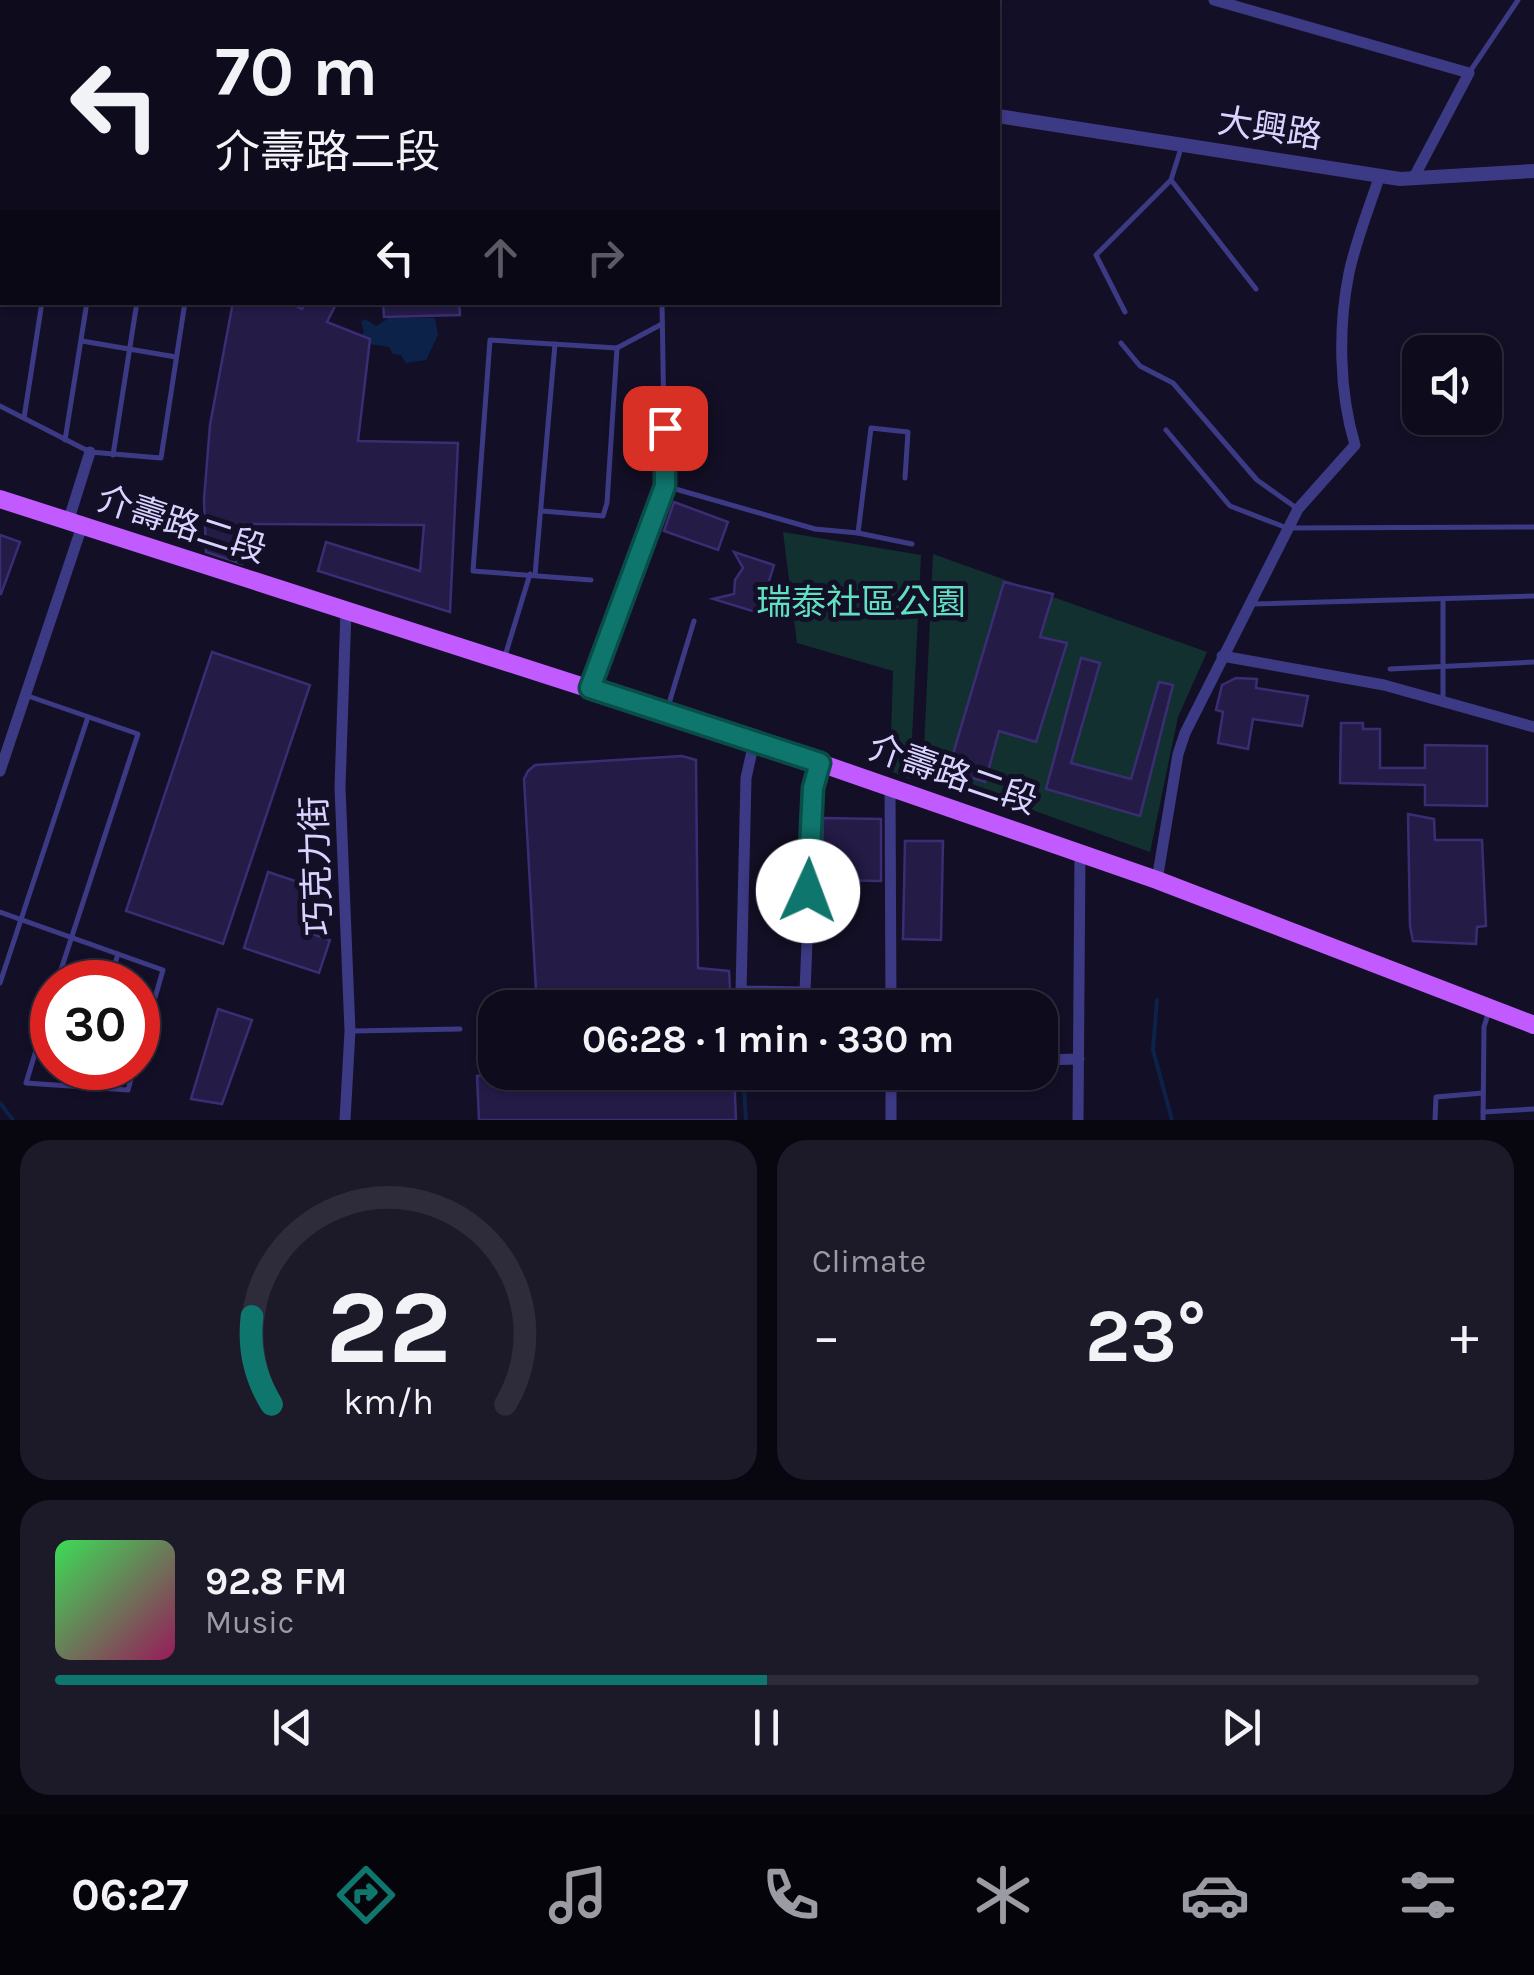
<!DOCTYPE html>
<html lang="en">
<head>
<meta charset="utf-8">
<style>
	:root { --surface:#0e0b1c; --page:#1c1929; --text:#f1f3f6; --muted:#9b9ba3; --line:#2e2b3b; --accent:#0f766e }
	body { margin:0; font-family:Karla,"Noto Sans TC",sans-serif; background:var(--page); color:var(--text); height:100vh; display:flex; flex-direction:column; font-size:38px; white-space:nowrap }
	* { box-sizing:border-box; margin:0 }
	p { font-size:32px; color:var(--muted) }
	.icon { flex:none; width:55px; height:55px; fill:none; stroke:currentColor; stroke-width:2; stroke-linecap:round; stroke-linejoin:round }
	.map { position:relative; height:1120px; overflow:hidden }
	.panel { display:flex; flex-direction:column; gap:20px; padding:20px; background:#08060f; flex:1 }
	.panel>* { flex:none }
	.guide { position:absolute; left:0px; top:0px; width:1000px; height:305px; box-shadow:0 2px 8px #0004,0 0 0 2px var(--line); background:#0e0b1c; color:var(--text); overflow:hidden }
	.buttons { position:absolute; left:1402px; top:335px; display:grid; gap:20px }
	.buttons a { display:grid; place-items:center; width:100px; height:100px; border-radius:20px; background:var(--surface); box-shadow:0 2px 8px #0004,0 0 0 2px var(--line); font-size:50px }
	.speed { position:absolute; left:30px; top:960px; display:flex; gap:20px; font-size:50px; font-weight:700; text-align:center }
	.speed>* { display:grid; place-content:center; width:130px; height:130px; border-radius:50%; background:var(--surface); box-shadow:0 2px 8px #0004,0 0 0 2px var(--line); line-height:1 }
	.speed .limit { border:15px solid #d22; background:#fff; color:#111 }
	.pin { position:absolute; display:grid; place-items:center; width:85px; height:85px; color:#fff; margin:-42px; border-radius:20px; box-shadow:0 5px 15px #0006 }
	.me { position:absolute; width:110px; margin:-55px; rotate:2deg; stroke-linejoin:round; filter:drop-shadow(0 0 8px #0008) }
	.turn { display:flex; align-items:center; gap:35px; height:210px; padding:0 50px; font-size:45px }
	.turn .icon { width:130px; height:130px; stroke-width:2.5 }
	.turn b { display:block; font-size:70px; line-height:85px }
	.lanes { display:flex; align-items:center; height:95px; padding:0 50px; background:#0003; justify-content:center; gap:50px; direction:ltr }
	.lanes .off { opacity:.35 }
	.big { font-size:75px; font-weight:700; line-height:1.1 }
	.panel .widget { flex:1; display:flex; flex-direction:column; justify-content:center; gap:15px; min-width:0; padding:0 35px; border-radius:30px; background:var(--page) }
	.panel .dial { align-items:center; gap:0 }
	.dial svg { height:260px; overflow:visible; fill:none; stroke:var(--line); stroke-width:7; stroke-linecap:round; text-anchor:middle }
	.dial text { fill:var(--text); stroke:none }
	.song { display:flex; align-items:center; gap:30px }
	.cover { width:120px; height:120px; border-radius:15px; background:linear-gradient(135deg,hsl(130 70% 55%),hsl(330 70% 35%)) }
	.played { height:10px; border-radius:5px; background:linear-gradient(90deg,var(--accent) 50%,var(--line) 50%) }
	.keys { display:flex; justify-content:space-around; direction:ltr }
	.heat { display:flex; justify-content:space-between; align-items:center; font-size:55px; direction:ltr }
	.panel .tiles { flex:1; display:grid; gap:20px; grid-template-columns:1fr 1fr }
	.widget:last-child { grid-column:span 2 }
	.trip { position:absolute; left:478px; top:990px; width:580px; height:100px; border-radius:30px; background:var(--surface); box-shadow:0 2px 8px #0004,0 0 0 2px var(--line); font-weight:700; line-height:100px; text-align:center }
	.tab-bar { display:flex; height:160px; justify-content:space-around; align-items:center; background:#06040b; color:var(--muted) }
	.tab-bar .icon { width:70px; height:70px }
	.tab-bar .selected { color:var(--accent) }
	.tab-bar b { font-size:45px; color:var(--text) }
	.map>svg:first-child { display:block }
</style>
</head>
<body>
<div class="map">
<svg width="1534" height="1120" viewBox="0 0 1534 1120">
	<rect width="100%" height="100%" fill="#130f26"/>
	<g fill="#12302f">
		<path d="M 783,532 L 921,555 L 910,779 L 890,771 L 893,671 L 797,643 Z"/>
		<path d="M 933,554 L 1207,652 L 1178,717 L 1150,852 L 923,771 Z"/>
	</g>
	<path fill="#0c2248" d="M 389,318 L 435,318 L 438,335 L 426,360 L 406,363 L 401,355 L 393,354 L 389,347 L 369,344 L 361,336 L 364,332 L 361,322 L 365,319 L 376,326 Z"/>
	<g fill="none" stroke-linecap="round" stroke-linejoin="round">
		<g stroke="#0c2248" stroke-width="4">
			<path d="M 1157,1000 L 1153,1050 L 1172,1120"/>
			<path d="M 743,1072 L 746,1120"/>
			<path d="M 0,1103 L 13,1120"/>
		</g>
	</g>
	<g fill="#241b47" stroke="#3b2d73" stroke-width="2.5">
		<path d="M 233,302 L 289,302 L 302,309 L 306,302 L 337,302 L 327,322 L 370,339 L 358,441 L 458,443 L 450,612 L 318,571 L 326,542 L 420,571 L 424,525 L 243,524 L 242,548 L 247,548 L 242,564 L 206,552 L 204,499 L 210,425 Z"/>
		<path d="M 383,302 L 459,302 L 460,315 L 384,317 Z"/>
		<path d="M 674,502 L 728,522 L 718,550 L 664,531 Z"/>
		<path d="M 0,535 L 20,542 L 1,594 L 0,594 Z"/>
		<path d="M 734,552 L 774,565 L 759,613 L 713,599 L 734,594 L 735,580 L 743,568 Z"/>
		<path d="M 1004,582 L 1053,594 L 1040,637 L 1067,643 L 1036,742 L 999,731 L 985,782 L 948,771 Z"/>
		<path d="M 212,652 L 310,685 L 223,944 L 126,911 Z"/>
		<path d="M 1081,658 L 1100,663 L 1071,763 L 1131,779 L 1159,682 L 1173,685 L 1140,816 L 1046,789 Z"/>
		<path d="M 1236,678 L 1257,679 L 1256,688 L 1308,696 L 1302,726 L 1253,719 L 1248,749 L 1218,743 L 1223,712 L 1216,710 L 1222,685 Z"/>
		<path d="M 1341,723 L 1363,723 L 1363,729 L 1380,729 L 1380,768 L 1425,768 L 1425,745 L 1487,746 L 1487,806 L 1425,805 L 1425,785 L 1340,783 Z"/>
		<path d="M 682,756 L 696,760 L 698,968 L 729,971 L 731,1008 L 537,1008 L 524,779 L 528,771 L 535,765 Z"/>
		<path d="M 1408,814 L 1434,819 L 1435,840 L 1482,840 L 1486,926 L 1477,927 L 1476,944 L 1413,941 L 1410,926 Z"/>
		<path d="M 823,818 L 881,819 L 881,881 L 822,880 Z"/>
		<path d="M 905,841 L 943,841 L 941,940 L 903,939 Z"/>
		<path d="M 268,872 L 323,890 L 309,933 L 330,940 L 319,973 L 244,948 Z"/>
		<path d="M 218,1009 L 252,1020 L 222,1104 L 191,1099 Z"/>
		<path d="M 540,1072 L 734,1072 L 736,1120 L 479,1120 L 477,1076 Z"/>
	</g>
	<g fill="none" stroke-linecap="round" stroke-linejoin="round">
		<g stroke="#3d3a85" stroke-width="5">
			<path d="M 496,0 L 506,2"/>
			<path d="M 196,2 L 196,0"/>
			<path d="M 264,2 L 264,0"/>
			<path d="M 327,2 L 328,0"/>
			<path d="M 394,2 L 395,0"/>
			<path d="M 458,2 L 459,0"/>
			<path d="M 525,2 L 526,0"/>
			<path d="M 752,2 L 752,0"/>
			<path d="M 1471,70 L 1518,0"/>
			<path d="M 1171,180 L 1256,289"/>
			<path d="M 1125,312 L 1096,255 L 1171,180 L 1181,148"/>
			<path d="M 82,341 L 176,357"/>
			<path d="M 1121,343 L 1140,366 L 1173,383 L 1257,480 L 1295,507"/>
			<path d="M 617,348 L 662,324"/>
			<path d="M 0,406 L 90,452 L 161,458 L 185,302"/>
			<path d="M 24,418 L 42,302"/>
			<path d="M 1166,430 L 1230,506 L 1287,528 L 1534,527"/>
			<path d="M 65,440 L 87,302"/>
			<path d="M 113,455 L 137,302"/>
			<path d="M 665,486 L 815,529 L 858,533 L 912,544"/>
			<path d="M 542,511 L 603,516 L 607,503 L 617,348"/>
			<path d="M 858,533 L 871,428 L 908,432 L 905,478"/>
			<path d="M 535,575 L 555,344"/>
			<path d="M 591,580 L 473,571 L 490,340 L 617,348"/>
			<path d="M 1443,600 L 1443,699"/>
			<path d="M 1251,604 L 1534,596"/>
			<path d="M 505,656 L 530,574"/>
			<path d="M 1390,669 L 1534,662"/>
			<path d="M 591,686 L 665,486 L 662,302"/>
			<path d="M 28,696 L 138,734 L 57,982"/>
			<path d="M 667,710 L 694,621"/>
			<path d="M 0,912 L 163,970 L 138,1056"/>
			<path d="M 109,982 L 118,954"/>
			<path d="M 0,983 L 88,717"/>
			<path d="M 52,998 L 26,1083 L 128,1090 L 134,1068"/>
			<path d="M 353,1031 L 460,1029"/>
			<path d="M 75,1086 L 81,1068"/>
			<path d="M 1483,1112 L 1534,1109"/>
			<path d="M 1435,1120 L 1436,1097 L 1483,1093"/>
			<path d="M 1483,1120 L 1484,1027 L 1488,1014"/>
		</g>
		<g stroke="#3d3a85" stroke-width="11">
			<path d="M 1214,0 L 1469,73 L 1413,179"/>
			<path d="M 68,522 L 90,452"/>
			<path d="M 1222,656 L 1384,685 L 1534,727"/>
			<path d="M 754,742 L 746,778 L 741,991 L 805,992 L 813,788 L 820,763"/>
			<path d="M 0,771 L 82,526"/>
			<path d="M 890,787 L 891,1008"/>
			<path d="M 1157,880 L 1178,754 L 1185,733 L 1298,509 L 1355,445 C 1339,392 1338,327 1349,273 C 1356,240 1369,208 1380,175"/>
			<path d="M 1040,1060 L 1079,1059"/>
			<path d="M 345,1120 L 350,1031 L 340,787 L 346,610"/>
			<path d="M 891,1120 L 891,1072"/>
			<path d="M 1078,1120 L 1080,852"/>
		</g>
		<g stroke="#3d3a85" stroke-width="14">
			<path d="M 624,0 L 624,2"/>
			<path d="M 998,116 L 1400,179 L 1534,171"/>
		</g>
		<path stroke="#c25bff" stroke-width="18" d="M 0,499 L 820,763 L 1157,880 L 1534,1025"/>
	</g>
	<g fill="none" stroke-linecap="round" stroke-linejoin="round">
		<g stroke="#0a4d48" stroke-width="25">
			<path id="route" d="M 665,428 L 665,486 L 590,688 L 820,763 L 813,788 L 808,891"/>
		</g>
		<use href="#route" stroke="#0f766e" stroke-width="18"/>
	</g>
	<g text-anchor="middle" stroke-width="10" stroke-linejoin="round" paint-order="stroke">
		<g font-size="35" fill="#d9d4ff" stroke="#130f26">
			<text transform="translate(1270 128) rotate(9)" y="12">大興路</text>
			<text transform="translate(182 524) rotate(18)" y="12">介壽路二段</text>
			<text transform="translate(953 774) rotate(19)" y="12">介壽路二段</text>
			<text transform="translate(316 866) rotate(-92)" y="12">巧克力街</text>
		</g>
		<g font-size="35" fill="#5fe0c0" stroke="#130f26">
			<text x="861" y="614">瑞泰社區公園</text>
		</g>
	</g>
</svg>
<div class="buttons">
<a><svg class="icon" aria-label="sound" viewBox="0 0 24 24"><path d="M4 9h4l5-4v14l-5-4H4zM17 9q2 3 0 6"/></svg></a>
</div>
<div class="speed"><div class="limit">30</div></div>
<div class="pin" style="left:665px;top:428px;background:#d93025"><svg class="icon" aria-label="arrive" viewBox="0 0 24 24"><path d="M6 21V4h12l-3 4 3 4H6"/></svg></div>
<svg class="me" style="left:808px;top:891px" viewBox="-20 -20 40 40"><circle r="19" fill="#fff"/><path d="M0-13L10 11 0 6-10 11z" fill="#0f766e"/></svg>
<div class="trip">06:28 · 1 min · 330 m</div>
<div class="guide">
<div class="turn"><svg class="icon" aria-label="left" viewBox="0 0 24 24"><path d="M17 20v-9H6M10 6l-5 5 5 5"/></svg><div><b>70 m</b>介壽路二段</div></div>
<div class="lanes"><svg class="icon" aria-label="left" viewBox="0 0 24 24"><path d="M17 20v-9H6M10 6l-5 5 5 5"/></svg><svg class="icon off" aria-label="ahead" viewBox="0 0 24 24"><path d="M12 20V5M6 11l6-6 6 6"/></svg><svg class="icon off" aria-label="right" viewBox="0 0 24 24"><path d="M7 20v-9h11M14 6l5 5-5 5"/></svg></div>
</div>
</div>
<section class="panel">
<div class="tiles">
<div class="widget dial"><svg viewBox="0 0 100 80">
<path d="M14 69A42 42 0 1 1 86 69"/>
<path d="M14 69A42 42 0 0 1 8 42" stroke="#0f766e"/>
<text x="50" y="56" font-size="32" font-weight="700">22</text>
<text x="50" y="72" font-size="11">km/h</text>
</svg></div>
<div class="widget"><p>Climate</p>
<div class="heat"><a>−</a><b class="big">23°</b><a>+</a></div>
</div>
<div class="widget">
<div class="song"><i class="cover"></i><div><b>92.8 FM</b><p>Music</p></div></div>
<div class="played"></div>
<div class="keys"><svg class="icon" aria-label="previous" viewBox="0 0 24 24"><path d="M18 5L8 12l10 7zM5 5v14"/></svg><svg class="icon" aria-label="pause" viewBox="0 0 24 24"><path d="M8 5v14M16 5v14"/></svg><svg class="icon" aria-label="next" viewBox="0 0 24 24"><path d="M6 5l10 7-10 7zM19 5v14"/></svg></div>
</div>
</div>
</section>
<nav class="tab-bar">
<b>06:27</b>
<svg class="icon selected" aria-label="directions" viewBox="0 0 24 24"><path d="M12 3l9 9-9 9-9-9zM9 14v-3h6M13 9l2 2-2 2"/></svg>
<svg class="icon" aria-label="music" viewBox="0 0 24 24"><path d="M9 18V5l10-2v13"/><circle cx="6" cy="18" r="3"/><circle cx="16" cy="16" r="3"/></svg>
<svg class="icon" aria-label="phone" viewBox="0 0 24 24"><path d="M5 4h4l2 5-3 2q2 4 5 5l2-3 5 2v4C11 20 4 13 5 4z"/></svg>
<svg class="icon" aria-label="climate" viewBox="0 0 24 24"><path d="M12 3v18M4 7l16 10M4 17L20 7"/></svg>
<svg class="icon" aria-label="car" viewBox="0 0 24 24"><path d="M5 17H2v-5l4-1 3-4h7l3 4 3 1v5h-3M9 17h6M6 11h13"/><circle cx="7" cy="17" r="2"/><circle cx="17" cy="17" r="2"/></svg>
<svg class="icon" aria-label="filters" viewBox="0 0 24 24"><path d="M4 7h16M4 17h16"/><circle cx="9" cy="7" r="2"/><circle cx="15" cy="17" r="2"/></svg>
</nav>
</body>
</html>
